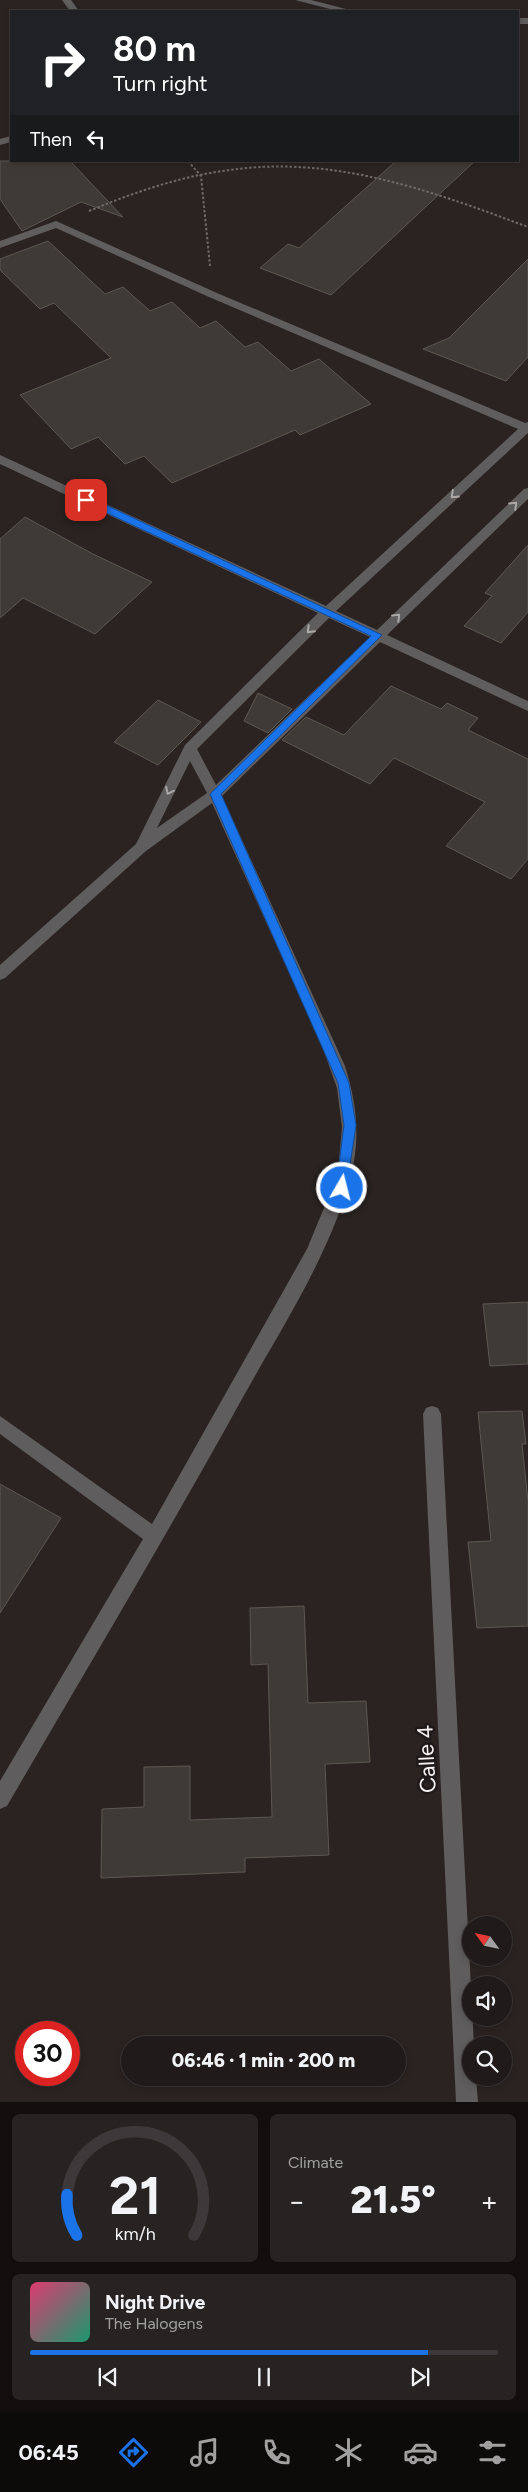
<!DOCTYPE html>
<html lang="en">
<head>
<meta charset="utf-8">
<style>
	:root { --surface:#201a1a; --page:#282323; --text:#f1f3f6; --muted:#a2a1a2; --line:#3d3839; --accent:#1a73e8 }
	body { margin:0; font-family:Figtree,sans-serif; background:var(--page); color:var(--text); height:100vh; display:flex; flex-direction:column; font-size:19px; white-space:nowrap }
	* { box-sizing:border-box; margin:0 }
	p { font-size:16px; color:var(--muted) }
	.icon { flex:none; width:28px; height:28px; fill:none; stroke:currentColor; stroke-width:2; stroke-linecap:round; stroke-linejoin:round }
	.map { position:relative; height:2102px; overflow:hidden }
	.details { display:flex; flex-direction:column; gap:12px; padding:12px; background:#120e0e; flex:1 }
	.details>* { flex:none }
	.top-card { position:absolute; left:10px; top:10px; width:509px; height:152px; border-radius:0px; box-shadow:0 2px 8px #0003,0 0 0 1px var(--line); background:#202124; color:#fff; overflow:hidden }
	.needle { width:32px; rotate:303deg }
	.fabs { position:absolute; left:462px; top:1916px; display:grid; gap:10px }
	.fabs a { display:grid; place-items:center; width:50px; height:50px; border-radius:50%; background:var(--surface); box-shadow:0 2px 8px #0003,0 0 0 1px var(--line); font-size:25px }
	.speed { position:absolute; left:15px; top:2021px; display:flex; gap:10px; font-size:25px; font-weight:700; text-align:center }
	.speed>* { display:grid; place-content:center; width:65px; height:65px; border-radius:50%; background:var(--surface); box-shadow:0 2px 8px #0003,0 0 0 1px var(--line); line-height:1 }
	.speed .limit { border:8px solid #d22; background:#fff; color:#111 }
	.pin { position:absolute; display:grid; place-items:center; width:42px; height:42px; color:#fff; margin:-21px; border-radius:10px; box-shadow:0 2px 8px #0006 }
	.me { position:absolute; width:55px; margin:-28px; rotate:8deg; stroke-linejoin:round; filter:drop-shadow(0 0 4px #0008) }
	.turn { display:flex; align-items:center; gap:18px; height:105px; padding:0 20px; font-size:22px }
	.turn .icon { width:65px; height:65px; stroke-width:2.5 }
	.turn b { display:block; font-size:35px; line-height:42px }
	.then { display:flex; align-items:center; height:48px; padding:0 20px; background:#0003; gap:10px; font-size:19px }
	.big { font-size:38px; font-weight:800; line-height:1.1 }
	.details .tile { flex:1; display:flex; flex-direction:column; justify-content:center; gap:8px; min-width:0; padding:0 18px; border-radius:8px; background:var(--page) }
	.details .dial { align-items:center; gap:0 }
	.dial svg { height:130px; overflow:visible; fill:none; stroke:var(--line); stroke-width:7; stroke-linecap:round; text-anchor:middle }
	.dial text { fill:var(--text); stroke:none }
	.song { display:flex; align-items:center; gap:15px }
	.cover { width:60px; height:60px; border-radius:8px; background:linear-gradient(135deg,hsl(340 70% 55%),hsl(160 70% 35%)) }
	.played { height:5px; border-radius:2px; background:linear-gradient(90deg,var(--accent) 85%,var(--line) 85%) }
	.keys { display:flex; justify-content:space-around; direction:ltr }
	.heat { display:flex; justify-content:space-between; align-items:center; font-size:28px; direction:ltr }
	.details .tiles { flex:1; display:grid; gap:12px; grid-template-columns:1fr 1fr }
	.tile:last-child { grid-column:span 2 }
	.trip { position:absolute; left:121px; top:2036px; width:285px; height:50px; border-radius:25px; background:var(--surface); box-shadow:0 2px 8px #0003,0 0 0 1px var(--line); font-weight:800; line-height:50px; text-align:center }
	.menu { display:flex; height:80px; justify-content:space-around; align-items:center; background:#0d0a0a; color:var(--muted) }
	.menu .icon { width:35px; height:35px }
	.menu .active { color:var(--accent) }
	.menu b { font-size:22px; color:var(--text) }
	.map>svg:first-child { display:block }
</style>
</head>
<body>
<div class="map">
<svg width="528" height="2102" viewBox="0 0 528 2102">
	<rect width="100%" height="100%" fill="#2a2322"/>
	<g fill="#403a36" stroke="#5d5752">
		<path d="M 0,161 L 70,161 L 123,217 L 81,202 L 22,231 L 0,199 Z"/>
		<path d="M 396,161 L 475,161 L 331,295 L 260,268 L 288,244 L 299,248 Z"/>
		<path d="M 48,241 L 105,294 L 123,287 L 150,311 L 172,302 L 200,328 L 216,321 L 245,347 L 258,342 L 291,371 L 319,359 L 371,404 L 300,435 L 295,430 L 172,483 L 144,456 L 125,464 L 98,437 L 71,449 L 20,395 L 111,358 L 54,303 L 40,309 L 0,270 L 0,259 Z"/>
		<path d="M 528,259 L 528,357 L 506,381 L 423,349 L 449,338 Z"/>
		<path d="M 25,517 L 93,554 L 152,582 L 95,634 L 23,598 L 0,618 L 0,539 Z"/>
		<path d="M 528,545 L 528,612 L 501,643 L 464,626 L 492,596 L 485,593 Z"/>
		<path d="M 391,686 L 441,709 L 447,703 L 478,718 L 468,730 L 528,759 L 528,859 L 511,879 L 446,846 L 485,802 L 394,758 L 370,784 L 282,740 L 306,717 L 344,735 Z"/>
		<path d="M 258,693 L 292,709 L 268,733 L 244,721 Z"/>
		<path d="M 158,700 L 201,722 L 158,765 L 114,742 Z"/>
		<path d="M 528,1302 L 528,1364 L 490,1366 L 483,1304 Z"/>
		<path d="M 522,1411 L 526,1444 L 522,1444 L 528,1501 L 528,1626 L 477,1628 L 468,1542 L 491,1541 L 478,1412 Z"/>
		<path d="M 0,1484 L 61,1518 L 0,1613 Z"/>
		<path d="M 304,1606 L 308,1703 L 366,1701 L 370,1762 L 325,1764 L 329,1855 L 245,1858 L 245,1872 L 101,1878 L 102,1809 L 144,1807 L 144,1767 L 190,1766 L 190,1820 L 272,1817 L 268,1664 L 251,1665 L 250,1608 Z"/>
	</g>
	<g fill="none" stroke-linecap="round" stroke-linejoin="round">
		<g stroke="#6f6968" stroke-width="2" stroke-dasharray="2.5 2" stroke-linecap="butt">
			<path d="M 188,161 L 201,176 L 210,266"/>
			<path d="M 89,211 C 135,192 181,176 230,170 C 334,155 432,191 528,227"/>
		</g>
		<g fill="#605d5e" fill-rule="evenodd">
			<path d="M 62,0 L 71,0 L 79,11 L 70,11 Z"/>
			<path d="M 295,0 L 311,0 L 354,11 L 338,11 Z"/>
			<rect x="518" y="18" width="10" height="6"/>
			<path d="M 11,136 L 11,142 L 0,145 L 0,139 Z"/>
			<path d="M 56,221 L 217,293 L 525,423 L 528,422 L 528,433 L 336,611 L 377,630 L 524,489 L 528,488 L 528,499 L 387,635 L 528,701 L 528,711 L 380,642 L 222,796 L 345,1066 C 359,1111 361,1147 346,1193 C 323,1265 280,1331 243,1397 C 167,1535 86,1670 7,1806 L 0,1809 L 0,1781 L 143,1539 L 0,1434 L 0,1416 L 152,1524 L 307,1249 L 331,1191 L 339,1160 L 342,1127 L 337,1088 L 321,1043 L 212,803 L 146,851 L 5,978 L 0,980 L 0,965 L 136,844 L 185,745 L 318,613 L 0,464 L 0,455 L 326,606 L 518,429 L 209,297 L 56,228 L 0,248 L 0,241 ZM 329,618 L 370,637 L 216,785 L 197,749 ZM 190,761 L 207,793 L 157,828 Z"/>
			<path d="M 432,1406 L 438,1408 L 441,1414 L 474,2045 L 471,2045 L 471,2078 L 476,2078 L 478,2102 L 456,2102 L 423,1414 L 426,1408 Z"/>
		</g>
	</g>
	<defs><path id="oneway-chevron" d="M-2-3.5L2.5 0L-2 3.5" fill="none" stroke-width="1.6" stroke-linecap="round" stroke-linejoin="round" transform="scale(1.25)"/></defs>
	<g stroke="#aca8a8">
		<use href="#oneway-chevron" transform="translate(454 495) rotate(137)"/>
		<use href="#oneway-chevron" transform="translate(514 505) rotate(-44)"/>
		<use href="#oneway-chevron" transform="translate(397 617) rotate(-44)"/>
		<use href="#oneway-chevron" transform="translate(310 630) rotate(135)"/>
		<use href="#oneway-chevron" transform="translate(169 791) rotate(116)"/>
	</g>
	<path fill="#1a73e8" stroke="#114b97" d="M 83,497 L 89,497 L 382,635 L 221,794 L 349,1083 L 356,1125 L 346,1192 L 342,1194 L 336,1188 L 344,1125 L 338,1083 L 210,794 L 371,636 L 83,502 Z"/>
	<g text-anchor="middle" stroke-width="5" stroke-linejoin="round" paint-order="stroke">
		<g font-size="22" fill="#f7f2f2" stroke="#201919">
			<text transform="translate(426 1759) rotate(-93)" y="8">Calle 4</text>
		</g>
	</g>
</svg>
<div class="fabs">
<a><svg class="needle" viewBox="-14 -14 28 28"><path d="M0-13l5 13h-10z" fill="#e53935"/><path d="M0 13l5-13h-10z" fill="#a2a1a2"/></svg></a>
<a><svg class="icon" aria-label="sound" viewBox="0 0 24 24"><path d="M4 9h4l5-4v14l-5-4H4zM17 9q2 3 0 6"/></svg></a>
<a><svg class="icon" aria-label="search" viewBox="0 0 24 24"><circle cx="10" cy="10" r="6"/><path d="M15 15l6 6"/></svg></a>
</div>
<div class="speed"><div class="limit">30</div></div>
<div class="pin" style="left:86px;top:500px;background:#d93025"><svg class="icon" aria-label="arrive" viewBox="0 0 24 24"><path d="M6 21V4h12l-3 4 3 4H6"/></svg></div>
<svg class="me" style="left:342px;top:1188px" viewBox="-20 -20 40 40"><circle r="17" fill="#1a73e8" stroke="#fff" stroke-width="3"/><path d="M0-11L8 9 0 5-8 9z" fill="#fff"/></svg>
<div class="trip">06:46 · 1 min · 200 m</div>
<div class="top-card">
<div class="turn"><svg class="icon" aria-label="right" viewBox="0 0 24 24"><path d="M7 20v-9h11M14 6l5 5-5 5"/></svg><div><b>80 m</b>Turn right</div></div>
<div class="then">Then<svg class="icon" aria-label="left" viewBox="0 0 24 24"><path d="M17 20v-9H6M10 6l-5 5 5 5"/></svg></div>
</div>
</div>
<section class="details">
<div class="tiles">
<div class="tile dial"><svg viewBox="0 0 100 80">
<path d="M14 69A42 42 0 1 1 86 69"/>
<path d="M14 69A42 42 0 0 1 8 44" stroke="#1a73e8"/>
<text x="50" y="56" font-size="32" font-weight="700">21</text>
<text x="50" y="72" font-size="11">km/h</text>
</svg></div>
<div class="tile"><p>Climate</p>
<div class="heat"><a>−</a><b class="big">21.5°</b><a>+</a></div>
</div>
<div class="tile">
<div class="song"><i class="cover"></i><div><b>Night Drive</b><p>The Halogens</p></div></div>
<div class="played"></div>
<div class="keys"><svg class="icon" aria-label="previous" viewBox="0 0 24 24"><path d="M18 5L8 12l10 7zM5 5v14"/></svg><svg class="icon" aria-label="pause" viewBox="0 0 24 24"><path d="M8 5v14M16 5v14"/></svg><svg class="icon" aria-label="next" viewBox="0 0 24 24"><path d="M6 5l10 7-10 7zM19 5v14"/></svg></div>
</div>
</div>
</section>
<nav class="menu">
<b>06:45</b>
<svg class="icon active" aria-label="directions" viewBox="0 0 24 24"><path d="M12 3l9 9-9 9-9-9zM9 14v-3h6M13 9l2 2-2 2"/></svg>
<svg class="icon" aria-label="music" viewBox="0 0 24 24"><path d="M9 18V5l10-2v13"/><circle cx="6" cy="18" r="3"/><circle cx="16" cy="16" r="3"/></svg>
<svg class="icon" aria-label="phone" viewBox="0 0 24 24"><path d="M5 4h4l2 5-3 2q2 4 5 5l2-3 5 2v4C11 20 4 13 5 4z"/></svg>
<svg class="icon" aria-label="climate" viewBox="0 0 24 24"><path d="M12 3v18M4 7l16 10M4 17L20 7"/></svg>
<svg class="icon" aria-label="car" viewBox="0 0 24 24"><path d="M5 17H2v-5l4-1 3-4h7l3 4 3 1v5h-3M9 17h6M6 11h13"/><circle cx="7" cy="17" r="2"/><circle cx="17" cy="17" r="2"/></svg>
<svg class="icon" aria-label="filters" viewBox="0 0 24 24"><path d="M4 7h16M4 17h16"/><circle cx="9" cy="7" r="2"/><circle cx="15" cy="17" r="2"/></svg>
</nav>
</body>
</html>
